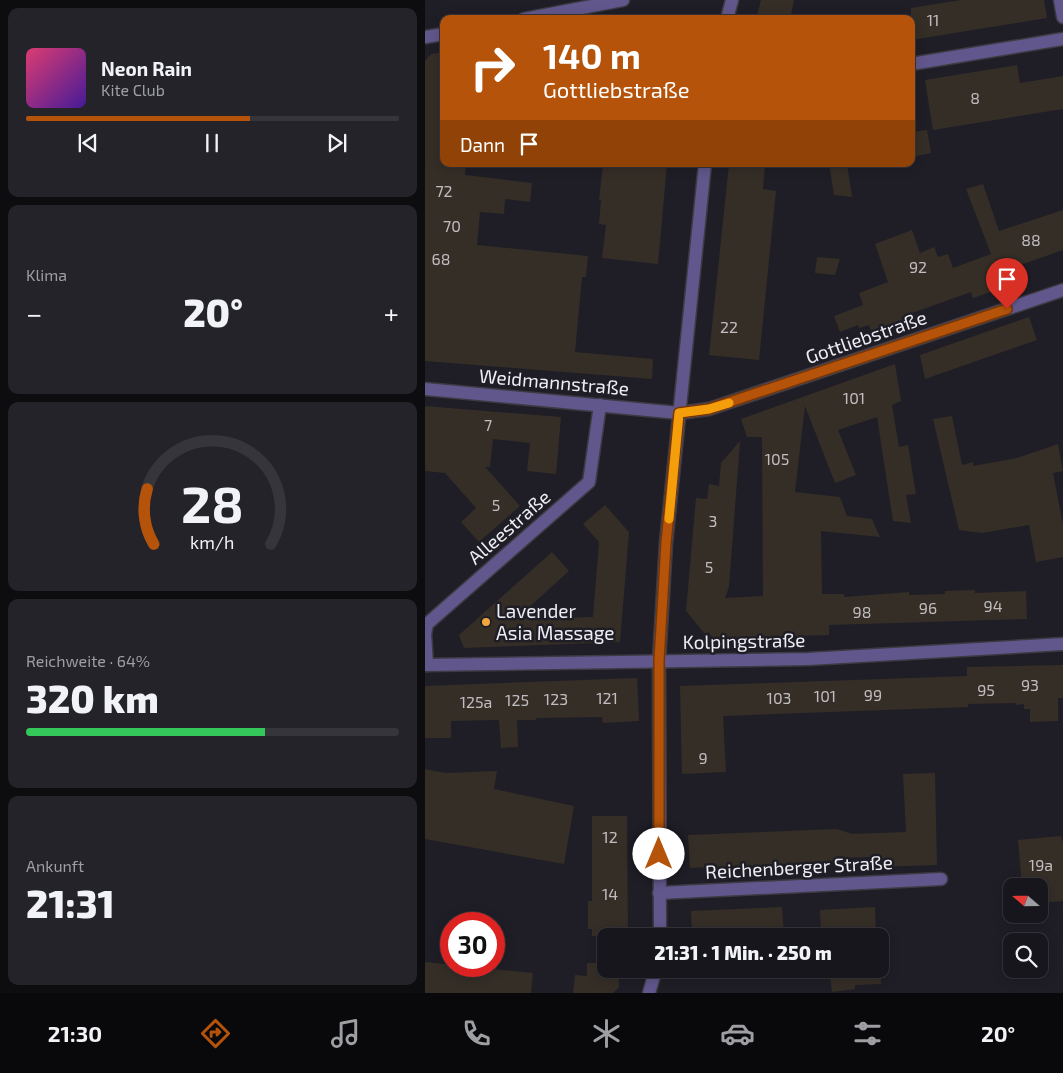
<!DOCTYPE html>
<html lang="de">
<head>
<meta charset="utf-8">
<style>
	:root { --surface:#17161c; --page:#242329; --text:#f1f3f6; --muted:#9e9fa3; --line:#36353b; --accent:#b45309 }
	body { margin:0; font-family:"Exo 2",sans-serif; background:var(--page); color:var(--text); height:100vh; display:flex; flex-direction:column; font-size:19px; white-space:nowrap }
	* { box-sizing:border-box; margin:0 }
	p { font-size:16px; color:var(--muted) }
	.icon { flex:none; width:28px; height:28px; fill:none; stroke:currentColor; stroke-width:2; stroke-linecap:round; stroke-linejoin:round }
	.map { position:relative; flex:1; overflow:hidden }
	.side { display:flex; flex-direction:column; gap:8px; padding:8px; background:#0d0c0f; width:425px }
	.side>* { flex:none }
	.top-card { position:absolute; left:15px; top:15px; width:475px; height:152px; border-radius:10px; box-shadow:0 2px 12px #0003,0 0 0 1px var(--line); background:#b45309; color:#fff; overflow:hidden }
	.needle { width:32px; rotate:290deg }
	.fabs { position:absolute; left:578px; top:878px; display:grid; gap:10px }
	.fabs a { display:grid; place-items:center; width:45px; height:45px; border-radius:10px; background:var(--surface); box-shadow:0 2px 12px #0003,0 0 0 1px var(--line); font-size:25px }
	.speed { position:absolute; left:15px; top:912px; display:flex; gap:10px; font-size:25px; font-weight:700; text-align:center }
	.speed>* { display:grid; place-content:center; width:65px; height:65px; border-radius:50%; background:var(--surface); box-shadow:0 2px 12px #0003,0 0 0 1px var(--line); line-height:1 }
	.speed .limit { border:8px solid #d22; background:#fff; color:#111 }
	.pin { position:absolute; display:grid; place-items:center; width:42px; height:42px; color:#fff; margin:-51px -21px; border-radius:50% 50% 50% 0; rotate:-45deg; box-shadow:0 0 5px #0007 }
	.pin .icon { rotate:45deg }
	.me { position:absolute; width:55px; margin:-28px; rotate:0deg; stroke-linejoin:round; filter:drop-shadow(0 0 4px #0008) }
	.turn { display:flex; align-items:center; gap:18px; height:105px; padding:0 20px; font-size:22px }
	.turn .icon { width:65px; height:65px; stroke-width:2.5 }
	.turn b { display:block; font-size:35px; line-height:42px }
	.then { display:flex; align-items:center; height:48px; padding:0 20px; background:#0003; gap:10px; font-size:19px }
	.big { font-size:38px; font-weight:800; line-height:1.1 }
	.side .card { flex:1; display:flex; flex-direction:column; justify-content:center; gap:8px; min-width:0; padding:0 18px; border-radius:10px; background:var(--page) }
	.side .dial { align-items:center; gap:0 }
	.dial svg { height:130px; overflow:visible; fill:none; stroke:var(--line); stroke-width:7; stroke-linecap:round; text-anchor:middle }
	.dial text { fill:var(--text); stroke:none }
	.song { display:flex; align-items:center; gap:15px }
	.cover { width:60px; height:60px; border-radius:8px; background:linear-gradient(135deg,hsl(340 70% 55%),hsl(260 70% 35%)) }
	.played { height:5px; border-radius:2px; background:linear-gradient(90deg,var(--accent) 60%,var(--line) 60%) }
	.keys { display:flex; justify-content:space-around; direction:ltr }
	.heat { display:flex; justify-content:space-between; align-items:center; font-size:28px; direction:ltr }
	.charge { height:8px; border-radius:4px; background:linear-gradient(90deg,#34c759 64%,var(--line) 0) }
	.trip { position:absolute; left:172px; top:928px; width:292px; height:50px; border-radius:10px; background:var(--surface); box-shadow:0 2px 12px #0003,0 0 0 1px var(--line); font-weight:800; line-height:50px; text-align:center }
	.menu { display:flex; height:80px; justify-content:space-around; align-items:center; background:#09090b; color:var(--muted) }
	.menu .icon { width:35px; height:35px }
	.menu .on { color:var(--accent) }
	.menu b { font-size:22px; color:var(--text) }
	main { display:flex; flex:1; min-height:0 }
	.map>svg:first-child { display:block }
</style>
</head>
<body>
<main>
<section class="side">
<div class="card">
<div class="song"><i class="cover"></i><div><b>Neon Rain</b><p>Kite Club</p></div></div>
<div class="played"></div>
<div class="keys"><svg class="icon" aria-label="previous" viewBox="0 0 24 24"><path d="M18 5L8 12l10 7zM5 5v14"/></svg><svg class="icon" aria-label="pause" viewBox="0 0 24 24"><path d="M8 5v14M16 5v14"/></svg><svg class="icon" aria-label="next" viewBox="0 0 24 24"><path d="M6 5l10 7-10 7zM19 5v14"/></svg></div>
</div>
<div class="card"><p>Klima</p>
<div class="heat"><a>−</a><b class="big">20°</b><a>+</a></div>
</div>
<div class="card dial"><svg viewBox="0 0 100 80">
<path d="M14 69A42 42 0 1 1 86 69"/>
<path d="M14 69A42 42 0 0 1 10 35" stroke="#b45309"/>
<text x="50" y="56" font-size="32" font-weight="700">28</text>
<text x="50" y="72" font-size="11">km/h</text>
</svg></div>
<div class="card"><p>Reichweite · 64%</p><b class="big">320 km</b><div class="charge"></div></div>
<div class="card"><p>Ankunft</p><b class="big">21:31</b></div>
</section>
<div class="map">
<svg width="638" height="993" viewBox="0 0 638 993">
	<rect width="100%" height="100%" fill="#1f1e26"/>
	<g fill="#352e27">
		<path d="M 336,0 L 369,0 L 365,19 L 331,19 Z"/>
		<path d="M 536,0 L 619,0 L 622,18 L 486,40 L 486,8 Z"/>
		<path d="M 19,52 L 19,164 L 41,164 L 40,175 L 107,183 L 105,202 L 80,199 L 79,214 L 55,212 L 52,245 L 163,256 L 161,277 L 157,277 L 150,352 L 228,359 L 227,379 L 0,361 L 0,61 L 6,54 Z"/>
		<path d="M 592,65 L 595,83 L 638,76 L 638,109 L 508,130 L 500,80 Z"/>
		<path d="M 502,130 L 506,153 L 486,157 L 486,132 Z"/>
		<path d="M 178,164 L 242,164 L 233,264 L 177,258 L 181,225 L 174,224 L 176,200 L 174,200 Z"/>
		<path d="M 304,164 L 340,164 L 338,189 L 351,191 L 334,360 L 284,355 Z"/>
		<path d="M 404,164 L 422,164 L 427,197 L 409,195 Z"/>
		<path d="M 558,184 L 574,231 L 638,210 L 638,250 L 587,268 L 592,283 L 548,298 L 546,292 L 476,317 L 478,322 L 447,333 L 444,325 L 434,328 L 433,325 L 415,332 L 409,316 L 438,305 L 434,293 L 463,282 L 450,244 L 487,230 L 495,253 L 509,247 L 513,257 L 523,254 L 528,268 L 566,254 L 541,189 Z"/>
		<path d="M 392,257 L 415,259 L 410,275 L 390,273 Z"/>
		<path d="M 604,317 L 612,340 L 500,379 L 495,355 Z"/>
		<path d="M 470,364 L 476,401 L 467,405 L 474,447 L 483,445 L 491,494 L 481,495 L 486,523 L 468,521 L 452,417 L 413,430 L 431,475 L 410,483 L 380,406 L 370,492 L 415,497 L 422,516 L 447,519 L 455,537 L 396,531 L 397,594 L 419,594 L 419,597 L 484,592 L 484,595 L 520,594 L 520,591 L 550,590 L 550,593 L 601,591 L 602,619 L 404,625 L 404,635 L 289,639 L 283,632 L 280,634 L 261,611 L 271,498 L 282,499 L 284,484 L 294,486 L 296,463 L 315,441 L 304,587 L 300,598 L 338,596 L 337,437 L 322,437 L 316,419 Z"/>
		<path d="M 0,406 L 136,417 L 131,474 L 102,471 L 105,443 L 68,439 L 65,467 L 60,467 L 95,506 L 54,542 L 36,522 L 51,508 L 20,473 L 0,471 Z"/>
		<path d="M 527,416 L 537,465 L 548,462 L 548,466 L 592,458 L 633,444 L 638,471 L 628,473 L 638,525 L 638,557 L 611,562 L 604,525 L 557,533 L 534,530 L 508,419 Z"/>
		<path d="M 180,505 L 204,532 L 195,642 L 39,648 L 34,635 L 127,552 L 144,571 L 91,619 L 168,617 L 174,542 L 158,524 Z"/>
		<path d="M 638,665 L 638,698 L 633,698 L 633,721 L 605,722 L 605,709 L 599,709 L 599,704 L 591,705 L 591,703 L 543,704 L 543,707 L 298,716 L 301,772 L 257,774 L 255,686 L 542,676 L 542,667 Z"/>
		<path d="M 212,678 L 214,721 L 178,723 L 177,717 L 111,718 L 111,720 L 92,720 L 93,747 L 76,748 L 74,720 L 26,721 L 26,738 L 0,738 L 0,686 Z"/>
		<path d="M 0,769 L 20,773 L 72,771 L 69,789 L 149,806 L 139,864 L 0,839 Z"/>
		<path d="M 510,773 L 512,865 L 446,867 L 446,857 L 410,858 L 410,862 L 265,868 L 263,835 L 412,829 L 427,834 L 481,832 L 478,774 Z"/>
		<path d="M 167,816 L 202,816 L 203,936 L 167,936 L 167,929 L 163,929 L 163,901 L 167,901 Z"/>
		<path d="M 636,836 L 638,843 L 638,901 L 614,903 L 614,886 L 597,886 L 593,840 Z"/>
		<path d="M 357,907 L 359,936 L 267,936 L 266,911 Z"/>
		<path d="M 450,907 L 451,936 L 396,936 L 395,910 Z"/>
		<path d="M 0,962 L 108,973 L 106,993 L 0,993 Z"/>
		<path d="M 162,963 L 181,963 L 181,969 L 193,969 L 194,987 L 188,993 L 148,993 L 150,975 L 162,976 Z"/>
		<path d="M 404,969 L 455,969 L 456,984 L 430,985 L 430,989 L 407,992 Z"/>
	</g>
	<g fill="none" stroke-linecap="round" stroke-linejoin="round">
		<g stroke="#3c3b43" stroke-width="15">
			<g id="minor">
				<path d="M 635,0 L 638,17"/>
				<path d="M 99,19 L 198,0"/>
				<path d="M 302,19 L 307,0"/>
				<path d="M 0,37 L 19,34"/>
				<path d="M 486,64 L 638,39"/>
				<path d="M 0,389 L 254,413 L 284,409 L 638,290"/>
				<path d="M 0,665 L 383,659 L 638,644"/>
				<path d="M 2,665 L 0,634 L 2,624 L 164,482 L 175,405"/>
				<path d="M 234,893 L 516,879"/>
				<path d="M 235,936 L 234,661 L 241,543 L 280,164"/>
				<path d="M 224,993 L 231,969"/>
			</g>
		</g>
		<use href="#minor" stroke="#62578c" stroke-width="12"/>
	</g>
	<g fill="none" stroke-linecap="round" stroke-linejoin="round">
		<g stroke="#753606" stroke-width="12">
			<path id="route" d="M 234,854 L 234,661 L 241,543 L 254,413 L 284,409 L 582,309"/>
		</g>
		<use href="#route" stroke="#b45309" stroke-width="9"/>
		<path stroke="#f59e0b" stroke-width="9" d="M 244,519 L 254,413 L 284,409 L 304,403"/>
	</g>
	<circle fill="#f1a63f" stroke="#1f1e26" stroke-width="2" cx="61" cy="622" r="5"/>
	<g text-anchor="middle" stroke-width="5" stroke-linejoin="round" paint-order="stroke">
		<g font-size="16" fill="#c0bdc0">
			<text x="508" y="26">11</text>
			<text x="550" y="104">8</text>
			<text x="19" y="197">72</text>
			<text x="27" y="232">70</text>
			<text x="606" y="246">88</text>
			<text x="16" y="265">68</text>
			<text x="493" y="273">92</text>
			<text x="304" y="333">22</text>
			<text x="429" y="404">101</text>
			<text x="63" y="431">7</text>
			<text x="352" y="465">105</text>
			<text x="71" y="511">5</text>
			<text x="288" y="527">3</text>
			<text x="284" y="573">5</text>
			<text x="568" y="612">94</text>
			<text x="503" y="614">96</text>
			<text x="437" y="618">98</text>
			<text x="605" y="691">93</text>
			<text x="561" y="696">95</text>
			<text x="448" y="701">99</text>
			<text x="400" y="702">101</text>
			<text x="182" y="704">121</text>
			<text x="354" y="704">103</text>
			<text x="131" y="705">123</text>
			<text x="92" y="706">125</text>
			<text x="51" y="708">125a</text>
			<text x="278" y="764">9</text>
			<text x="185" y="843">12</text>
			<text x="616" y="871">19a</text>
			<text x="185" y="900">14</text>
		</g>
		<g font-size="19" fill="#eeedf3" stroke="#1f1e26">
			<text transform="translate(441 337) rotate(-19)" y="7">Gottliebstraße</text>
			<text transform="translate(129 382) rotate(5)" y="7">Weidmannstraße</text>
			<text transform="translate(84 527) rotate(-41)" y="7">Alleestraße</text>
			<text transform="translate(319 641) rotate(-1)" y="7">Kolpingstraße</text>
			<text transform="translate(374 867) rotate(-3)" y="7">Reichenberger Straße</text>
		</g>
		<g font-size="19" fill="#eeedf3" stroke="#1f1e26" text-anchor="start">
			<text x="71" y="618">Lavender<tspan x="71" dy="22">Asia Massage</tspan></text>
		</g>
	</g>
</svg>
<div class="fabs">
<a><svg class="needle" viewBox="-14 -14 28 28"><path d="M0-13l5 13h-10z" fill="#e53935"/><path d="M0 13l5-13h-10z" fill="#9e9fa3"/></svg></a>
<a><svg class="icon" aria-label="search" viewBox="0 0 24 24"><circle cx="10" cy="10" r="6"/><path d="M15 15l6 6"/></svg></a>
</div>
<div class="speed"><div class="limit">30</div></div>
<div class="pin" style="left:582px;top:309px;background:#d93025"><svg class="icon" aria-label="arrive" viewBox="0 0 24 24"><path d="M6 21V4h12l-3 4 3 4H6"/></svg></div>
<svg class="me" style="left:234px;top:854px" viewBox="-20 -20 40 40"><circle r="19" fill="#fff"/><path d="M0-13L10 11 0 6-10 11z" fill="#b45309"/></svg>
<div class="trip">21:31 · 1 Min. · 250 m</div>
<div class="top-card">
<div class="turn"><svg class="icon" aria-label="right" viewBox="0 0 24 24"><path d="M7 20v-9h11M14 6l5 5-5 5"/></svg><div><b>140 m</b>Gottliebstraße</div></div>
<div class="then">Dann<svg class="icon" aria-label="arrive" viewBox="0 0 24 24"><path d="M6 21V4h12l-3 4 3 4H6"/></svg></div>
</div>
</div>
</main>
<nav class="menu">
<b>21:30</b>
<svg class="icon on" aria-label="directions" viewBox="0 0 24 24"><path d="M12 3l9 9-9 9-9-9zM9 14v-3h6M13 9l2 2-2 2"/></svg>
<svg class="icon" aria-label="music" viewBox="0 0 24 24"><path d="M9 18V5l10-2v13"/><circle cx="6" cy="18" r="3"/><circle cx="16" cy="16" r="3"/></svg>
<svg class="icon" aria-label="phone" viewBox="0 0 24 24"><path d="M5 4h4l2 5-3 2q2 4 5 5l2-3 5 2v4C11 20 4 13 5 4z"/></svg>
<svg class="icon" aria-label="climate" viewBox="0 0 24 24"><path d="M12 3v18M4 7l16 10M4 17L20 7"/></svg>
<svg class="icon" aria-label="car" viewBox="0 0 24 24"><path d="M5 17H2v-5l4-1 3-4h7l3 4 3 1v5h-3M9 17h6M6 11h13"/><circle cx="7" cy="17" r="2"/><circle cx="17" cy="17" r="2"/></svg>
<svg class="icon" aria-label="filters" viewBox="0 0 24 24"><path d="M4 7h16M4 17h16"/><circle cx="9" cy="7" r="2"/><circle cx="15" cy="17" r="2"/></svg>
<b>20°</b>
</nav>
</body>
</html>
